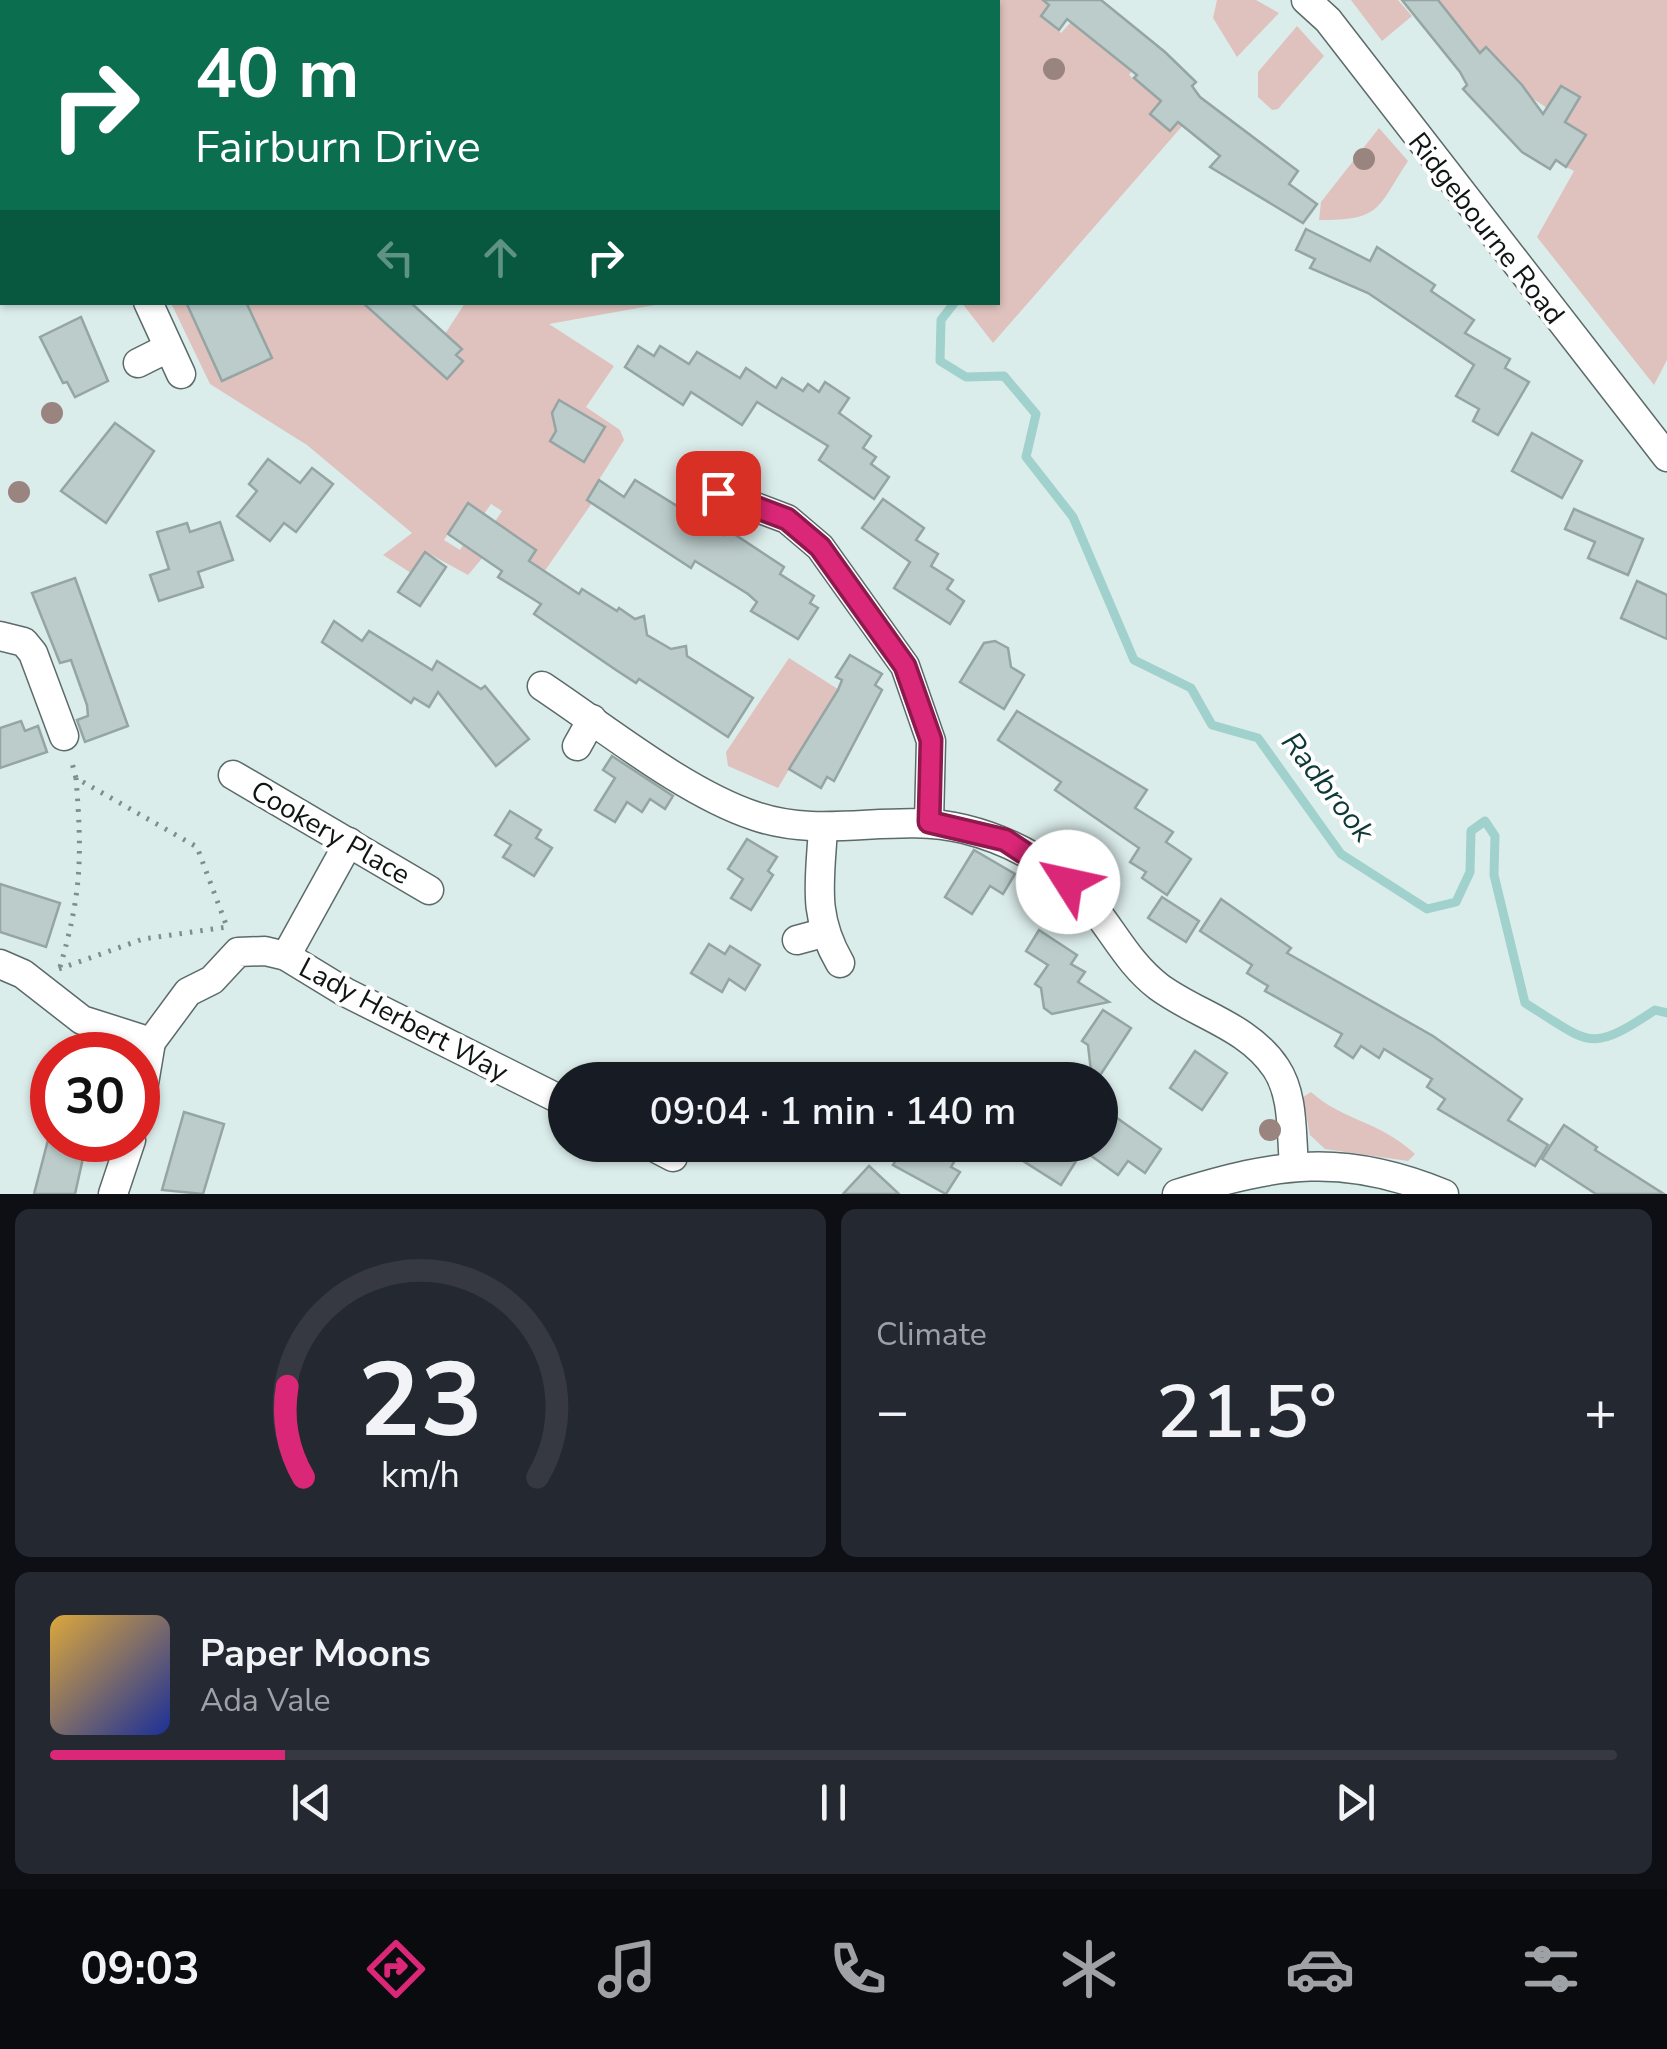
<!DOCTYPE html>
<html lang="en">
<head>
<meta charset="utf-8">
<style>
	:root { --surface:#171b24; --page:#242831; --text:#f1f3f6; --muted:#9ea1a6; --line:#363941; --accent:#db2777 }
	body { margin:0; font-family:"Nunito Sans",sans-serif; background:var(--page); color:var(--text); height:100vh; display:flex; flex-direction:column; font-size:38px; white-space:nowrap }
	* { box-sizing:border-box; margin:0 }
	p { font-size:32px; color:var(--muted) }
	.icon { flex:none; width:55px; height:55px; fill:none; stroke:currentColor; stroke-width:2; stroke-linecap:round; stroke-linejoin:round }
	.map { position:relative; height:1194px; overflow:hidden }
	.side { display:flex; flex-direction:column; gap:15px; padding:15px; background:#0d0f14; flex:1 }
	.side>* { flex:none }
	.top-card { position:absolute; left:0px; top:0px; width:1000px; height:305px; box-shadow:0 2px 8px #0004; background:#0b6e4f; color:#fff; overflow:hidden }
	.speed { position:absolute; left:30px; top:1032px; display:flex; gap:20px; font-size:50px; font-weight:700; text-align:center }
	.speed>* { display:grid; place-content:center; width:130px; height:130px; border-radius:50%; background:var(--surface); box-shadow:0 2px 8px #0004; line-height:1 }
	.speed .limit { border:15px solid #d22; background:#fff; color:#111 }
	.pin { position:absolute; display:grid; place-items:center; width:85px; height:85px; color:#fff; margin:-42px; border-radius:20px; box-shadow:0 5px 15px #0006 }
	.me { position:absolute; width:110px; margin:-55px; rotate:305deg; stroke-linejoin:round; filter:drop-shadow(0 0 8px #0008) }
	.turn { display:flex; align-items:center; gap:35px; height:210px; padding:0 30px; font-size:45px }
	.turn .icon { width:130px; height:130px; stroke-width:2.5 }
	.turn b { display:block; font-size:70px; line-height:85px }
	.lanes { display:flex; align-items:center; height:95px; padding:0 30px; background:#0003; justify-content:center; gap:50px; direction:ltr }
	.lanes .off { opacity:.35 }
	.big { font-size:75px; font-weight:600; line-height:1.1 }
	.side .card { flex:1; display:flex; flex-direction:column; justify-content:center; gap:15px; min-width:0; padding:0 35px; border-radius:15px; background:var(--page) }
	.side .dial { align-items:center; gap:0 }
	.dial svg { height:260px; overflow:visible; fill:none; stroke:var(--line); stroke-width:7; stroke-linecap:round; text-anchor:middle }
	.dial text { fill:var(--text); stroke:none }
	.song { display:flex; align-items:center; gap:30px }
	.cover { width:120px; height:120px; border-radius:15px; background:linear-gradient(135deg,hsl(40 70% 55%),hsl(230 70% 35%)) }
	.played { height:10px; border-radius:5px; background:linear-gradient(90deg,var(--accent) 15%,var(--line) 15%) }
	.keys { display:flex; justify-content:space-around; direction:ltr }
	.heat { display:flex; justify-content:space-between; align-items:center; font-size:55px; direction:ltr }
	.side .tiles { flex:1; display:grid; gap:15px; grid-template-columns:1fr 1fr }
	.card:last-child { grid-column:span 2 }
	.trip { position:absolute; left:548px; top:1062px; width:570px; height:100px; border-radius:50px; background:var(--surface); box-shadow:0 2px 8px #0004; font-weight:600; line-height:100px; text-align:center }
	.tabs { display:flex; height:160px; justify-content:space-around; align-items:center; background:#090b0e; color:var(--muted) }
	.tabs .icon { width:70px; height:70px }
	.tabs .selected { color:var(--accent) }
	.tabs b { font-size:45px; color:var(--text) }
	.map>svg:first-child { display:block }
</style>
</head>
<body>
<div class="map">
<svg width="1667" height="1194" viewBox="0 0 1667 1194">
	<rect width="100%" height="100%" fill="#dbedeb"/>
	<g fill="#dfc2be" fill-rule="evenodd">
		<path d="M 686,0 L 1053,0 L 1041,17 L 1061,33 L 1071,22 L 1108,52 L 1136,66 L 1129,75 L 1161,101 L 1151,114 L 1170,130 L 1186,112 L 1191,116 L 993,343 L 962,303 L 998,302 L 998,2 Z"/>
		<path d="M 1217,0 L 1256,0 L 1279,13 L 1237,57 L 1213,18 Z"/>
		<path d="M 1351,0 L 1398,0 L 1412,16 L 1382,41 Z"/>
		<path d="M 1431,0 L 1667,0 L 1667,360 L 1654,385 L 1537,237 L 1574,171 L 1566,167 L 1586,135 L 1565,122 L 1580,97 L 1561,86 L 1547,108 L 1529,96 L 1524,99 L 1526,90 L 1521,83 L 1498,79 L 1507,69 L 1486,47 L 1478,55 L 1447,12 Z"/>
		<path d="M 1297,26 L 1324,56 L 1278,109 L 1272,110 L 1258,97 L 1258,72 Z"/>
		<path d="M 1379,128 L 1408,161 C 1376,210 1381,220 1319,220 L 1321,202 Z"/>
		<path d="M 171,303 L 189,303 L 222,381 L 272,358 L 246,303 L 364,303 L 447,379 L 463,361 L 445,334 L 465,303 L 666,303 L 549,324 L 614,366 L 586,407 L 620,430 L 624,440 L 587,499 L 592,503 L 544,572 L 528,562 L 536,549 L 506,530 L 468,575 L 426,552 L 411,573 L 383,555 L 412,533 L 307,445 L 210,384 ZM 560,424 L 590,443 L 579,459 L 550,442 ZM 468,504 L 484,514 L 491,504 L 502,511 L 475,552 L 463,545 L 460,550 L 444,540 Z"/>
		<path d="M 789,658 L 866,707 L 822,734 L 851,751 L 847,757 L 803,746 L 778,788 L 728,766 L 726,752 Z"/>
		<path d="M 1311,1092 C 1345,1122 1378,1120 1415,1154 L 1408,1161 L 1325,1149 L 1310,1135 L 1303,1097 Z"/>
	</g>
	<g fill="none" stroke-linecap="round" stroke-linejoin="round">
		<g stroke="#a1d1cc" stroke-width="9">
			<path d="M 602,0 L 603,2"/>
			<path d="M 955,302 L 941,320 L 940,361 L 966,377 L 1004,376 L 1036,414 L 1026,457 L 1073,517 L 1134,660 L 1191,688 L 1212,725 L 1258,738 L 1341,854 L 1427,909 L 1456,902 L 1470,872 L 1471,831 L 1485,821 L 1495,836 L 1494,875 L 1525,1003 C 1590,1043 1588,1055 1655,1010 L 1667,1013"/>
		</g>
	</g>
	<g fill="#bbccca" stroke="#94a5a3" stroke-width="2.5">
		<path d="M 1043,0 L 1101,0 L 1165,52 L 1196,82 L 1192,86 L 1200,97 L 1298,171 L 1289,184 L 1317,204 L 1303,223 L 1210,167 L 1220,156 L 1178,122 L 1170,131 L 1150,114 L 1161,101 L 1134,78 L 1137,75 L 1067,19 L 1059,30 L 1041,16 L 1049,5 Z"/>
		<path d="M 1402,0 L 1438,0 L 1480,53 L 1486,47 L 1522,85 L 1543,114 L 1561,86 L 1580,97 L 1565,122 L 1586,135 L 1566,167 L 1556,160 L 1550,169 L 1522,152 L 1463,89 L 1467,85 L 1460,72 Z"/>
		<path d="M 1306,229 L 1370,261 L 1377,247 L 1435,285 L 1431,291 L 1474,320 L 1465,333 L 1510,359 L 1505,368 L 1529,382 L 1498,435 L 1473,421 L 1479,409 L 1456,396 L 1474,365 L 1368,293 L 1310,268 L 1315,259 L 1296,250 Z"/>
		<path d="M 186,302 L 246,302 L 272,358 L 222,381 Z"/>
		<path d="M 362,302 L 410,302 L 462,349 L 456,355 L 463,361 L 447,379 Z"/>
		<path d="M 81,317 L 108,381 L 75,397 L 67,382 L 63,383 L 40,337 Z"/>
		<path d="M 638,346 L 654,356 L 660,346 L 689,364 L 697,352 L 740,378 L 746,368 L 776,388 L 782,378 L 803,391 L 808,384 L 819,392 L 825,382 L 849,398 L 839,413 L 871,436 L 863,448 L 876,457 L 871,464 L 889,477 L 874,499 L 819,460 L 828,446 L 757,402 L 742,425 L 691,392 L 683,405 L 625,367 Z"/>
		<path d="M 559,400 L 605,427 L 584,462 L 550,441 L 556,431 L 552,413 Z"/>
		<path d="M 115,423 L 154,451 L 106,523 L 61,491 Z"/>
		<path d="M 1532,433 L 1582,461 L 1562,498 L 1512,471 Z"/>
		<path d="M 268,459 L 300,483 L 312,468 L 333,484 L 296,532 L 284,523 L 270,541 L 237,516 L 257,491 L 249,484 Z"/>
		<path d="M 599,480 L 624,497 L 635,480 L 724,535 L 728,530 L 784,567 L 780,574 L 814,596 L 810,603 L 818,608 L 798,639 L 751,611 L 757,602 L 748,594 L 695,561 L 691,568 L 587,500 Z"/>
		<path d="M 883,499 L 924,528 L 916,540 L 938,554 L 931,566 L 953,580 L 947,589 L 964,601 L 950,624 L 894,588 L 910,562 L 862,528 Z"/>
		<path d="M 468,503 L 536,550 L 529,561 L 579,594 L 582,589 L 617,611 L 619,608 L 635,619 L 644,616 L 647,635 L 671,649 L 686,646 L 687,656 L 753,698 L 728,737 L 639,679 L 636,683 L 616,670 L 534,614 L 541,604 L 498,577 L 502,571 L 448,534 Z"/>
		<path d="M 1574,509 L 1643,539 L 1628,575 L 1588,558 L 1595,542 L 1565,529 Z"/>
		<path d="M 220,522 L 233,560 L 198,572 L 203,587 L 159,601 L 150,575 L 169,569 L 157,532 L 187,523 L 190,532 Z"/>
		<path d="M 425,552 L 446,567 L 420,606 L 398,592 Z"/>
		<path d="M 75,578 L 128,726 L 85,742 L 77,720 L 88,716 L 87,705 L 71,660 L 60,663 L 32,593 Z"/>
		<path d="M 1637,581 L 1667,595 L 1667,639 L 1621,618 Z"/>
		<path d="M 334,621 L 362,641 L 369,631 L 432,670 L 437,661 L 481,689 L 485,686 L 529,739 L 496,766 L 438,692 L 429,707 L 414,698 L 411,703 L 322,642 Z"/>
		<path d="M 995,641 L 1008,648 L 1011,667 L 1024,675 L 1004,709 L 960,682 L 984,643 Z"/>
		<path d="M 850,655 L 882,674 L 875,685 L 882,690 L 834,781 L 827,777 L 821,788 L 789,769 L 838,690 L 842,680 L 836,677 Z"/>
		<path d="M 1017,711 L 1147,790 L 1135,808 L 1173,832 L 1166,842 L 1191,859 L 1167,895 L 1142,878 L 1146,872 L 1130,862 L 1139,848 L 1055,790 L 1061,782 L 998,740 Z"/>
		<path d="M 21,721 L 25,731 L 38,726 L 47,752 L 0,768 L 0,728 Z"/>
		<path d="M 612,756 L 673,796 L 665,809 L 650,799 L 642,812 L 627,802 L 615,822 L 595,810 L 615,778 L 603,770 Z"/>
		<path d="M 510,811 L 541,830 L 536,838 L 552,848 L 534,876 L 503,857 L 511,845 L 495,835 Z"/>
		<path d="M 747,839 L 777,857 L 768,871 L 773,875 L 751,910 L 731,898 L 743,879 L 728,869 Z"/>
		<path d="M 974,850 L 1015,874 L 1003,894 L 990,886 L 972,914 L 945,897 Z"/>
		<path d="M 0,884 L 60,903 L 46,947 L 0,932 Z"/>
		<path d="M 1162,897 L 1199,921 L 1186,942 L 1148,918 Z"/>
		<path d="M 1221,899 L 1291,948 L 1287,953 L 1433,1036 L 1522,1099 L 1508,1120 L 1548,1145 L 1535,1166 L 1438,1109 L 1445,1099 L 1427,1087 L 1432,1079 L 1384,1049 L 1379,1058 L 1361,1046 L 1353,1058 L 1335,1046 L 1342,1034 L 1265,991 L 1268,986 L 1247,973 L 1252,965 L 1200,931 Z"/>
		<path d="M 1039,930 L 1077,955 L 1071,964 L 1085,972 L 1078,982 L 1109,1002 L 1052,1014 L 1044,1008 L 1041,988 L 1035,984 L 1048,965 L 1026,951 Z"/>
		<path d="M 709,944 L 725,954 L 730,946 L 760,965 L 745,990 L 729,979 L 722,992 L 691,973 Z"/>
		<path d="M 1103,1010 L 1131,1028 L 1097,1080 L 1092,1080 L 1088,1045 L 1082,1041 Z"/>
		<path d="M 1195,1051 L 1227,1073 L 1202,1110 L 1170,1088 Z"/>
		<path d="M 1100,1106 L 1161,1149 L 1145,1173 L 1128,1161 L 1118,1175 L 1083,1150 L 1061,1185 L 998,1145 L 1100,1145 Z"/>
		<path d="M 184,1112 L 224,1124 L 203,1194 L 162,1190 Z"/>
		<path d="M 1564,1125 L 1597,1147 L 1595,1150 L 1664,1194 L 1596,1194 L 1542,1159 Z"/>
		<path d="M 48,1140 L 87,1140 L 75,1194 L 34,1194 Z"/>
		<path d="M 905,1145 L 939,1145 L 957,1157 L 951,1167 L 960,1172 L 946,1194 L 893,1165 Z"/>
		<path d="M 869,1166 L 899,1194 L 843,1194 Z"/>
	</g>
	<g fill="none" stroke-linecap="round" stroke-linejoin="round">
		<g stroke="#5b6b69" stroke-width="18">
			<path id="lane" d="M 146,0 L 147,2"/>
		</g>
		<g stroke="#5b6b69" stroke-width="31">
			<g id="street">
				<path d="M 355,0 L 356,2"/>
				<path d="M 1306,0 L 1328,20 L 1667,457"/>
				<path d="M 148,302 L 181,374"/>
				<path d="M 138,363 L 168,348"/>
				<path d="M 718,493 L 787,519 L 820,547 L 905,666 L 931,741 L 929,822"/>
				<path d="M 0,636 L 24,642 L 33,653 L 64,736"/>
				<path d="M 542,686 C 604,727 685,793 755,816 C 824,840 895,812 964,829 C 1013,841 1059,867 1092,906 C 1115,934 1129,964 1159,987 C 1197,1015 1248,1026 1276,1068 C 1294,1095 1291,1133 1294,1164"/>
				<path d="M 577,746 L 592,719"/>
				<path d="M 233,775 L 429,890"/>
				<path d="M 823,828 C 820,882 812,915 840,963"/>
				<path d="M 797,940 L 823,933"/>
				<path d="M 286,956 L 349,842"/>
				<path d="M 0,964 L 23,974 L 82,1020 L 151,1042 L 188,992 L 212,980 L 238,952 L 265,951 L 286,956 L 345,992 L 565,1102"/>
				<path d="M 138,1119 L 151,1042"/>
				<path d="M 650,1145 L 673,1157"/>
				<path d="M 113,1194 L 131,1140"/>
				<path d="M 1177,1194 C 1278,1163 1342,1152 1444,1194"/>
			</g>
		</g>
		<g stroke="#5b6b69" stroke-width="49">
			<g id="primary">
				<path d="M 212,2 L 217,0"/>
				<path d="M 0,97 L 2,96"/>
			</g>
		</g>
		<g stroke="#808d8b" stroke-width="5" stroke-dasharray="2.5 8" stroke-linecap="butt">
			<path d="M 60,967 C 82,892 82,855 76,778"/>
			<path d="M 59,969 L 143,939 L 227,927 L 197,847 L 76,778 L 71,759"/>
		</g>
		<use href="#lane" stroke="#fff" stroke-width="14"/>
		<use href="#street" stroke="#fff" stroke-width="28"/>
		<use href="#primary" stroke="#fff" stroke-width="45"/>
	</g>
	<g fill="#9a8480">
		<circle cx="1054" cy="69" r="11"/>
		<circle cx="1364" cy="159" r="11"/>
		<circle cx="52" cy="413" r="11"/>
		<circle cx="19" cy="492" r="11"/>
		<circle cx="1270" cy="1130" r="11"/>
	</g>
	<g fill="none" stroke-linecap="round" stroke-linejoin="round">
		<g stroke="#8e194d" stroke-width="25">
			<path id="route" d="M 718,493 L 787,519 L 820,547 L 905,666 L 931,740 L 929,822 L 1005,840 L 1068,882"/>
		</g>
		<use href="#route" stroke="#db2777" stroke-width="18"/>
	</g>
	<g text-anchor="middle" stroke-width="8" stroke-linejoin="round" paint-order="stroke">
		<g font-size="28" fill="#0f1514" stroke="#fff">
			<text transform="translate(1487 228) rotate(52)" y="10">Ridgebourne Road</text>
			<text transform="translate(331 832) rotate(30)" y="10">Cookery Place</text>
			<text transform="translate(404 1019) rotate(28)" y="10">Lady Herbert Way</text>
		</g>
		<g font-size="30" font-style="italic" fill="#0d3a37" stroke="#fff">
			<text transform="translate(1328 787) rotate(52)" y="10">Radbrook</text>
		</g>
	</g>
</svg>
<div class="speed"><div class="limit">30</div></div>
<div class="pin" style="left:718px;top:493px;background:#d93025"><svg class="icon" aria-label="arrive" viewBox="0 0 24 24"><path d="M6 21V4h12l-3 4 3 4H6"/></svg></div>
<svg class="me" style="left:1068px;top:882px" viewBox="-20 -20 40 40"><circle r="19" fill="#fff"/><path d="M0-13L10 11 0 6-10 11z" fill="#db2777"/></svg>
<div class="trip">09:04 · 1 min · 140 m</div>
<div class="top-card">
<div class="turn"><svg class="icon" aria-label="right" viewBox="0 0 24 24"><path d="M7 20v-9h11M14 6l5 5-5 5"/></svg><div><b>40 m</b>Fairburn Drive</div></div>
<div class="lanes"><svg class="icon off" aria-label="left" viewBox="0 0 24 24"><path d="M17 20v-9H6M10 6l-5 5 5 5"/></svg><svg class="icon off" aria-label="ahead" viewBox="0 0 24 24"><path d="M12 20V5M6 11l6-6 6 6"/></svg><svg class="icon" aria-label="right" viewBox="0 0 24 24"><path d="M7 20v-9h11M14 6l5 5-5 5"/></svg></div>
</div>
</div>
<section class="side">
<div class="tiles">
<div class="card dial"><svg viewBox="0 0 100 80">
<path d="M14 69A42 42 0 1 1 86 69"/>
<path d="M14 69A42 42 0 0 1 9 41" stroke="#db2777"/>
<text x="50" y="56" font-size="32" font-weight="700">23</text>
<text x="50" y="72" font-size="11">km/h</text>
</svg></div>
<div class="card"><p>Climate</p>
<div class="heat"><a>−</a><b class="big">21.5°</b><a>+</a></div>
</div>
<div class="card">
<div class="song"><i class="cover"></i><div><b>Paper Moons</b><p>Ada Vale</p></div></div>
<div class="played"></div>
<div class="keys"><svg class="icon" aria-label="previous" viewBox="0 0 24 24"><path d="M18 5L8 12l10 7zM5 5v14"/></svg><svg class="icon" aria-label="pause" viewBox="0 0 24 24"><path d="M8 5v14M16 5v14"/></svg><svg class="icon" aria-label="next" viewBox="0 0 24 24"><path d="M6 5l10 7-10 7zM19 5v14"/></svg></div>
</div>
</div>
</section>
<nav class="tabs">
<b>09:03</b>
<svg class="icon selected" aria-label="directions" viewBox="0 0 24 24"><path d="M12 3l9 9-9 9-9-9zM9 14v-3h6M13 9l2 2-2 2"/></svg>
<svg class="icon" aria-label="music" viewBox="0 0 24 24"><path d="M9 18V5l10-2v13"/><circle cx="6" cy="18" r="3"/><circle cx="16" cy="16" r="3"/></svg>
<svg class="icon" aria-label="phone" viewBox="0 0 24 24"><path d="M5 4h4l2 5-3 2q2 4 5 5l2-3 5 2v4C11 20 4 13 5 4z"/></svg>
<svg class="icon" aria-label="climate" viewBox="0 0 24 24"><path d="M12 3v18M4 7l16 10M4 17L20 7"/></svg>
<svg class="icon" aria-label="car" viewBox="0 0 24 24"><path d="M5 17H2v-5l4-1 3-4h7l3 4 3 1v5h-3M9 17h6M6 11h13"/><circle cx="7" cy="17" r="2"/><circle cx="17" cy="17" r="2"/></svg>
<svg class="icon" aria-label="filters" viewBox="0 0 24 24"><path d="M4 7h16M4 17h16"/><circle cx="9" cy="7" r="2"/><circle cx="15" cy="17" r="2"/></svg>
</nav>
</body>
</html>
